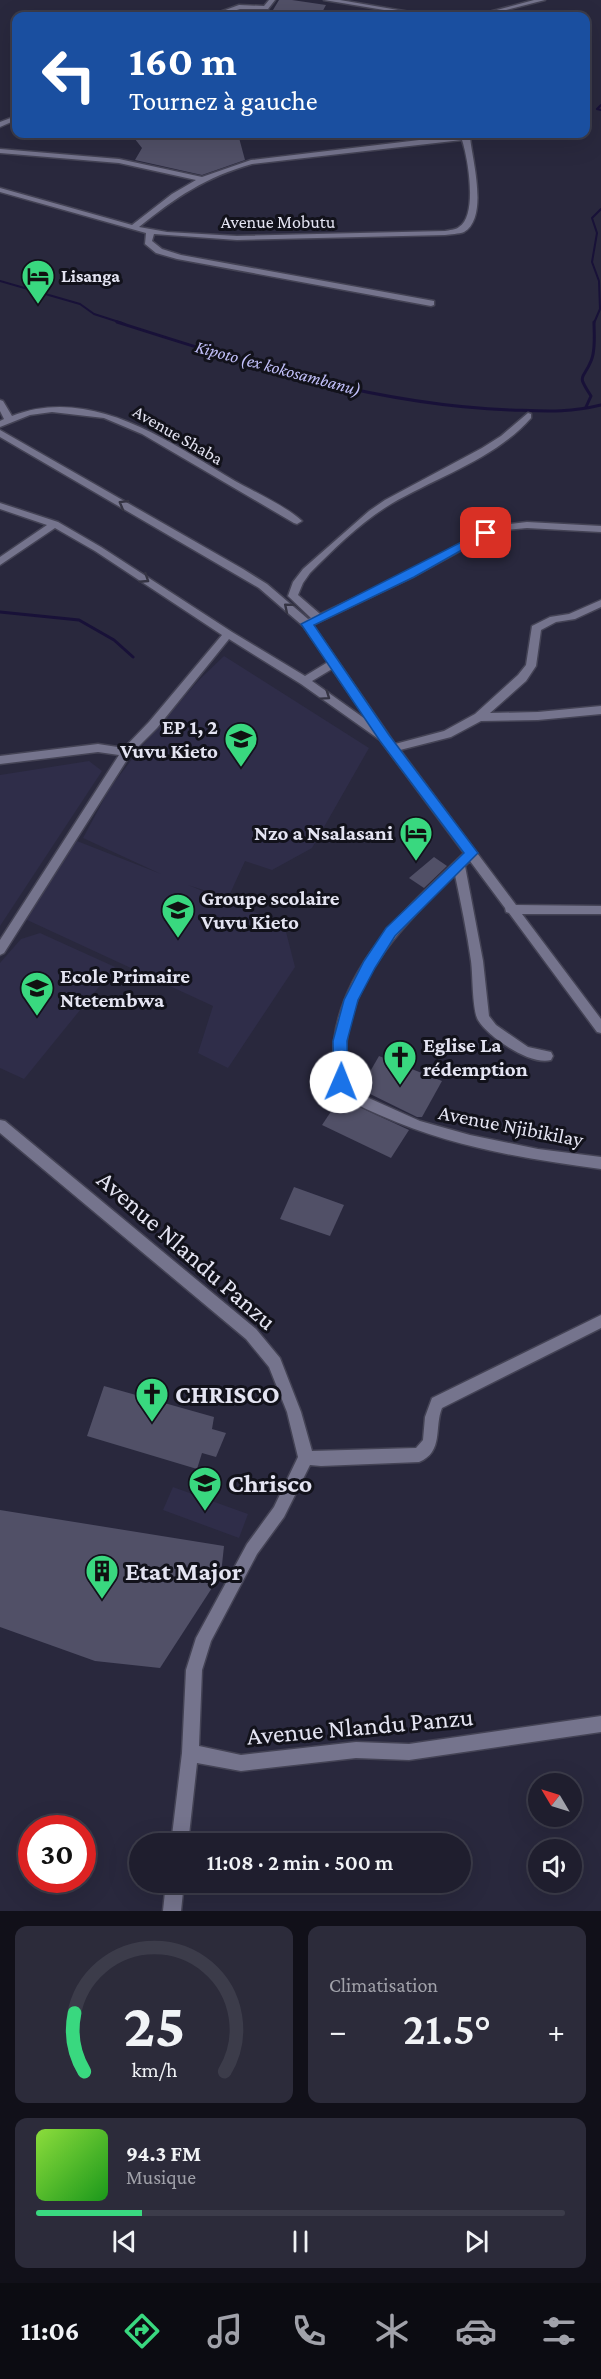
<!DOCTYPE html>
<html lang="fr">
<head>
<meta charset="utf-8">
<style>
	:root { --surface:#1f1e2e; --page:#2c2b3a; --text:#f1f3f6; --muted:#a1a2aa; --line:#3c3c4a; --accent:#39d87f }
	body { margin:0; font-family:"Crimson Pro",serif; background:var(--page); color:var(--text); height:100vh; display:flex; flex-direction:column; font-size:22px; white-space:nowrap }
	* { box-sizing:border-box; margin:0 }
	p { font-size:20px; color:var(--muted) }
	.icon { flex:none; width:33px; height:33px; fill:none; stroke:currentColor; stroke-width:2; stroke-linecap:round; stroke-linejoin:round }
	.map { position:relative; height:1911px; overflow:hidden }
	.drawer { display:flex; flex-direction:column; gap:15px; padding:15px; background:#111019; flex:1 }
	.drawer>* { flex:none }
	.guide { position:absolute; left:12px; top:12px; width:578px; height:126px; border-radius:12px; box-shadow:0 6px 24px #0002,0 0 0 2px var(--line); background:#1a4fa0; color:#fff; overflow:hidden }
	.needle { width:39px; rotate:308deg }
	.fabs { position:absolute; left:528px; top:1773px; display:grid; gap:12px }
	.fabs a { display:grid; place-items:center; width:54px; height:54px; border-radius:50%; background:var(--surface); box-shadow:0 6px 24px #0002,0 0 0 2px var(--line); font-size:30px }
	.speed { position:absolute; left:18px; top:1815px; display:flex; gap:12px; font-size:30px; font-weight:700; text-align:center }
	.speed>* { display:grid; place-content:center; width:78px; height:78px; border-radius:50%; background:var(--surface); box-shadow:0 6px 24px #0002,0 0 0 2px var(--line); line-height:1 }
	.speed .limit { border:9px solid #d22; background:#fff; color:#111 }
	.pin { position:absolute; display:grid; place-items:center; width:51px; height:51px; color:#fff; margin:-26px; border-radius:12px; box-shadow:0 3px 9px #0006 }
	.me { position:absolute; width:66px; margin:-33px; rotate:1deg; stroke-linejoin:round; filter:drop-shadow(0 0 4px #0008) }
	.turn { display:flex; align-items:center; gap:21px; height:126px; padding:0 18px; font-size:27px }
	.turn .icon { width:78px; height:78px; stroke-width:2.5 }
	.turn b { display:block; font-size:42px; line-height:51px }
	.big { font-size:45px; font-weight:600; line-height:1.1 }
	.drawer .tile { flex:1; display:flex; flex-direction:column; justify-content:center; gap:9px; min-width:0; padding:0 21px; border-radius:12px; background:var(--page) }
	.drawer .dial { align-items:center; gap:0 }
	.dial svg { height:156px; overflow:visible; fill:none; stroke:var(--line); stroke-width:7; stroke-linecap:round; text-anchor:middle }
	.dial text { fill:var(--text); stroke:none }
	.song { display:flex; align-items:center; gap:18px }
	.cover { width:72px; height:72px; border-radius:9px; background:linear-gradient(135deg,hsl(90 70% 55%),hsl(120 70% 35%)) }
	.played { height:6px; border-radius:3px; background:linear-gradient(90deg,var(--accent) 20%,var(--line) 20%) }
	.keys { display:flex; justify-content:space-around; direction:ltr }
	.heat { display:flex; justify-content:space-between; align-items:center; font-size:33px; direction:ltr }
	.drawer .tiles { flex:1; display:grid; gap:15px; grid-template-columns:1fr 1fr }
	.tile:last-child { grid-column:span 2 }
	.trip { position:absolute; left:129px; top:1833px; width:342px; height:60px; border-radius:30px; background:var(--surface); box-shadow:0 6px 24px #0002,0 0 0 2px var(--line); font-weight:600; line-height:60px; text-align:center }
	.menu { display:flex; height:96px; justify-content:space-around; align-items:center; background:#0c0c12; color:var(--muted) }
	.menu .icon { width:42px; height:42px }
	.menu .on { color:var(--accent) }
	.menu b { font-size:27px; color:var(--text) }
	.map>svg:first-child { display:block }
</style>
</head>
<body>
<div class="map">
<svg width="601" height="1911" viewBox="0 0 601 1911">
	<rect width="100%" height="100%" fill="#29283d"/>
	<g fill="#2f2d49">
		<path d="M 224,656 L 369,748 L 312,848 L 272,870 L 245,861 L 228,898 L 188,885 L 284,924 L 295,967 L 228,1068 L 198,1053 L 213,1006 L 25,919 L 51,875 L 77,841 L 161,874 L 83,838 L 110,788 L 142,746 L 199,680 Z"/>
		<path d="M 89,761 L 102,771 L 0,926 L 0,775 Z"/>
		<path d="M 40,933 L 115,967 L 24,1079 L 0,1068 L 0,963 L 21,939 Z"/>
		<path d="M 173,1487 L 248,1514 L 239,1538 L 163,1510 Z"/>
	</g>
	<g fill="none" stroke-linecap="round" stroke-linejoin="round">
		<g stroke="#181138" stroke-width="2">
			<path d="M 601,105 L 597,109 L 601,110"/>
			<path d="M 0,281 L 80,304 L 94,314 L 122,323"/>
			<path d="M 594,323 L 600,309 L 599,281 L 592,262 L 597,233 L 592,218 L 601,209"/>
		</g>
		<g stroke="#181138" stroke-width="3">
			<path d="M 117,322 C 246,363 375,405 511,410 C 544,411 569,413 601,405"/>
			<path d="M 586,407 L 591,396 C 576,373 583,381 591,361 C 596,350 594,334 594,322"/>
			<path d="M 0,612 L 79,620 L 114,640 L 133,657"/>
		</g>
	</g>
	<g fill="#515067">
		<path d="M 279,0 L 292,0 L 326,5 L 320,16 L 297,16 L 299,14 L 273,10 Z"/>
		<path d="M 131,134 L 238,134 L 245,160 L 202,175 L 135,160 L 142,148 Z"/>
		<path d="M 434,857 L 447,866 L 424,888 L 409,878 Z"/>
		<path d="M 379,1056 L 442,1081 L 422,1117 L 417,1117 L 360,1089 Z"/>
		<path d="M 340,1098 L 409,1130 L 391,1158 L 322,1125 Z"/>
		<path d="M 294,1187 L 344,1205 L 330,1236 L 280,1219 Z"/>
		<path d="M 104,1386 L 214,1417 L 212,1429 L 226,1433 L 216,1457 L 202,1453 L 197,1469 L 87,1436 Z"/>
		<path d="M 0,1510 L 224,1546 L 221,1574 L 160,1668 L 95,1661 L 0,1627 Z"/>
	</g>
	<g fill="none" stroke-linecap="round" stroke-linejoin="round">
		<g stroke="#444355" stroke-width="3">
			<g id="street">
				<path d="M 269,0 L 275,0 L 268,9 L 240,9 L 217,16 L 209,16 L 239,5 L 264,6 Z"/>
				<path d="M 324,0 L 340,0 L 433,16 L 420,16 Z"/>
				<path d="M 534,0 L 545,0 L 483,16 L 474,16 Z"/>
				<path d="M 16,116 L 16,120 L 0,127 L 0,122 Z"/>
				<path d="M 461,134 L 467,134 L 470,137 C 472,159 489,217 464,232 C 459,234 450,234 445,235 L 237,240 L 154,234 L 152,241 L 162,249 L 181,255 L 434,301 L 434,305 L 431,306 L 177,259 L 156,253 L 145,244 L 146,233 L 0,192 L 0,188 L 132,225 L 172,194 L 196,180 L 119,163 L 0,153 L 0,149 L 119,159 L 202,177 L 251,160 L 461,135 ZM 462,140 C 468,158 478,215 459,227 C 456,230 449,230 445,231 L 237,236 L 167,232 L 139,227 C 176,197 206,177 252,164 Z"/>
				<path d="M 0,400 L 3,401 L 12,416 C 92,385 169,442 235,481 C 253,491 289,508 302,521 L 297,524 L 294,523 L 142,434 L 104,418 L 52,412 L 30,415 L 0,427 L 0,421 L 4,419 L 0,411 Z"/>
				<path d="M 528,413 L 531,414 L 531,418 C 495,459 437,477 391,504 C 361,522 334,549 310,573 L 303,583 L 298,595 L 320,614 L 407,573 L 483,531 L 502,525 L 527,522 L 601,526 L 601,532 L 527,528 L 506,530 L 489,535 L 413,577 L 313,625 L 395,744 L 444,731 L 475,714 L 518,675 L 526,665 L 532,626 L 550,617 L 569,614 L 601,600 L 601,607 L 575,619 L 556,622 L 541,630 L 536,666 L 526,681 L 490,713 L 538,712 L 601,706 L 601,714 L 538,720 L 481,721 L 451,737 L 400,750 L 516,905 L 601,906 L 601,914 L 522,914 L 601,1019 L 601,1033 L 597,1032 L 509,913 L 506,912 L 505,908 L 470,861 L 465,866 L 483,961 L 489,1016 L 496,1025 L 528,1047 L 551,1052 L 553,1056 L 551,1060 C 531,1066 488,1037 478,1020 C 472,1009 473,975 471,961 C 467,932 461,904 455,875 C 407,922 357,970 347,1038 C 345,1052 348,1066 347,1080 L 362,1095 L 420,1121 L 470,1135 L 538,1149 L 601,1157 L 601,1169 C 526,1159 451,1147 382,1116 C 364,1108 345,1101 335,1082 C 335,1068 332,1054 334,1041 C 344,961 410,905 464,853 L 380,740 L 301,684 L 229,639 L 157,728 L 130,755 L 4,953 L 0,955 L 0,940 L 119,755 L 98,752 L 0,764 L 0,756 L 98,744 L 124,748 L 149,722 L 222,635 L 95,551 L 55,528 L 0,565 L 0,557 L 47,525 L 0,509 L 0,503 L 58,522 L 101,547 L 232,632 L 305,676 L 328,662 L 303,626 L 259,588 L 0,437 L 0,430 L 243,569 L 267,584 L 308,619 L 311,618 L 288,596 L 293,582 L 303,569 L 369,511 L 385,500 L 482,448 L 501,436 ZM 332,669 L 368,721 L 312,681 Z"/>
				<path d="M 0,1120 L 5,1121 L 256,1329 L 280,1358 L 301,1412 L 312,1451 L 416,1448 L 423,1440 L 425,1417 L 432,1398 L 601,1315 L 601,1328 L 442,1408 C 434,1427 444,1452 419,1462 L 321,1466 L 310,1465 L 284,1517 L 257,1554 L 211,1641 L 202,1670 L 199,1746 L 241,1755 L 356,1742 L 409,1744 L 601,1716 L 601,1732 L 409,1760 L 356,1758 L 241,1771 L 197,1763 L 188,1844 L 171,1844 L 182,1753 L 186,1670 L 196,1638 L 247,1544 L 274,1507 L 298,1457 L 287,1412 L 269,1367 L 246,1339 L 0,1133 Z"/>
				<path d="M 166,1882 L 184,1882 L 181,1911 L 163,1911 Z"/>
			</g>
		</g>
		<use href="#street" fill="#75748d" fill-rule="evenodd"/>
	</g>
	<defs><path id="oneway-chevron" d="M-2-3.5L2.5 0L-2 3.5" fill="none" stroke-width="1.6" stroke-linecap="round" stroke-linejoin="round" transform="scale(1.5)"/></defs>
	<g stroke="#353443">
		<use href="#oneway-chevron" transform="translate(123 504) rotate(-150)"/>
		<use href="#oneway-chevron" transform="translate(145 579) rotate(33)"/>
		<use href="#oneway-chevron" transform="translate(288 607) rotate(-140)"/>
		<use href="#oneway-chevron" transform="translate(326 696) rotate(35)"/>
	</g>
	<path fill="#1a73e8" stroke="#114b97" stroke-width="1.5" d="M 483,531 L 492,533 L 414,577 L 314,625 L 389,735 L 478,853 L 395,936 L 375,968 L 358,1000 L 347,1041 L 348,1082 L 341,1088 L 334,1082 L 333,1041 L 344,1000 L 364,961 L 386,928 L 464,853 L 380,741 L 301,624 Z"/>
	<defs>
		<g id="hotel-pin" transform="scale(1.725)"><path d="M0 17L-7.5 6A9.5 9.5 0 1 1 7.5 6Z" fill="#39d87f" stroke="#12121b"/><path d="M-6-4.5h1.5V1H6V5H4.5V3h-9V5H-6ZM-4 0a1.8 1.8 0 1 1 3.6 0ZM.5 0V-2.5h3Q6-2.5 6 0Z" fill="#111"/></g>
		<g id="school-pin" transform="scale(1.725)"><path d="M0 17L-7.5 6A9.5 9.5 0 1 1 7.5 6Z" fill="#39d87f" stroke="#12121b"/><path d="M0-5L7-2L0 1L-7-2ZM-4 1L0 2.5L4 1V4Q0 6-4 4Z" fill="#111"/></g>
		<g id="church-pin" transform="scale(1.725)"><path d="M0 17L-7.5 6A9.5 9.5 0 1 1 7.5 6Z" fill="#39d87f" stroke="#12121b"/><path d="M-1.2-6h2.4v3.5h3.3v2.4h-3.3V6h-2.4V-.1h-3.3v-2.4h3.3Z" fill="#111"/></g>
		<g id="building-pin" transform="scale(1.725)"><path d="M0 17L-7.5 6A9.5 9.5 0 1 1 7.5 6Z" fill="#39d87f" stroke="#12121b"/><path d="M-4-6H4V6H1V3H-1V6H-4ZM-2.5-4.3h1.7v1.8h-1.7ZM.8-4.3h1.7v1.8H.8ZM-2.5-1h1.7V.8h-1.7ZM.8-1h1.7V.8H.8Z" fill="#111"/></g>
	</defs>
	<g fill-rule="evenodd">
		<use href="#hotel-pin" x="38" y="276"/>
		<use href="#school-pin" x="241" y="739"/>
		<use href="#hotel-pin" x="416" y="833"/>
		<use href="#school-pin" x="178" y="910"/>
		<use href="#school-pin" x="37" y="988"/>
		<use href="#church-pin" x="400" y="1057"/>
		<use href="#church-pin" x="152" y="1394"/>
		<use href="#school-pin" x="205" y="1483"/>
		<use href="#building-pin" x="102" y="1571"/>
	</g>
	<g text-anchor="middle" stroke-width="6" stroke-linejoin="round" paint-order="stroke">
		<g font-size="18" fill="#e4e4f2" stroke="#12121b">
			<text x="278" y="228">Avenue Mobutu</text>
			<text transform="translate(178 435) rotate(30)" y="6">Avenue Shaba</text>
		</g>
		<g font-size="18" font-weight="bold" fill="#e4e4f2" stroke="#12121b" text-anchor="start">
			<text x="61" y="282">Lisanga</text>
		</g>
		<g font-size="18" font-style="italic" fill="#c2c0fa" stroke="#12121b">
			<text transform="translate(278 368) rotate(15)" y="6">Kipoto (ex kokosambanu)</text>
		</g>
		<g font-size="21" font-weight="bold" fill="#e4e4f2" stroke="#12121b" text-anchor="start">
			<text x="218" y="734" text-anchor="end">EP 1, 2<tspan x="218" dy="24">Vuvu Kieto</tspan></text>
			<text x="393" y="840" text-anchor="end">Nzo a Nsalasani</text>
			<text x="201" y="905">Groupe scolaire<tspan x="201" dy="24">Vuvu Kieto</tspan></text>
			<text x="60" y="983">Ecole Primaire<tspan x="60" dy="24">Ntetembwa</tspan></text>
			<text x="423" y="1052">Eglise La<tspan x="423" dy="24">rédemption</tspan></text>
		</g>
		<g font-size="21" fill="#e4e4f2" stroke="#12121b">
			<text transform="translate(511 1126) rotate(11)" y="7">Avenue Njibikilay</text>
		</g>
		<g font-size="26" fill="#e4e4f2" stroke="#12121b">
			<text transform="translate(187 1250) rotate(41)" y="9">Avenue Nlandu Panzu</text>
			<text transform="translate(360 1726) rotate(-5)" y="9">Avenue Nlandu Panzu</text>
		</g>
		<g font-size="26" font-weight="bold" fill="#e4e4f2" stroke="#12121b" text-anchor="start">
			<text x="175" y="1403">CHRISCO</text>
			<text x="228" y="1492">Chrisco</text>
			<text x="125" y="1580">Etat Major</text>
		</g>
	</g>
</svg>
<div class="fabs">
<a><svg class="needle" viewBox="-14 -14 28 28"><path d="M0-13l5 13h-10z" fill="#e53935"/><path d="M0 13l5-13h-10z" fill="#a1a2aa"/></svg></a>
<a><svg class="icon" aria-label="sound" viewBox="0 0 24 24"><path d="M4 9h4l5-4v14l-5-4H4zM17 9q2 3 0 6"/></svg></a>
</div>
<div class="speed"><div class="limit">30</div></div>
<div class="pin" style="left:486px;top:533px;background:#d93025"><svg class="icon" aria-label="arrive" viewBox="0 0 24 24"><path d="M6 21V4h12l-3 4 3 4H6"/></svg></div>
<svg class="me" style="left:341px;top:1082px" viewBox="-20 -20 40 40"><circle r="19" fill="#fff"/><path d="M0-13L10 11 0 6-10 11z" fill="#1a73e8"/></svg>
<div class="trip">11:08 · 2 min · 500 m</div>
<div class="guide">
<div class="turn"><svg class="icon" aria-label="left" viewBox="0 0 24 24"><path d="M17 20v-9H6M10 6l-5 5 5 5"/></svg><div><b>160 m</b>Tournez à gauche</div></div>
</div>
</div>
<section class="drawer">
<div class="tiles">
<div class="tile dial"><svg viewBox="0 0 100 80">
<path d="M14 69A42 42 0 1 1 86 69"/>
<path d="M14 69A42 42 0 0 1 9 39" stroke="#39d87f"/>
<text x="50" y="56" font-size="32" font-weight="700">25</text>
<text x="50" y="72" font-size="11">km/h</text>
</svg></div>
<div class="tile"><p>Climatisation</p>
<div class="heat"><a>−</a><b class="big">21.5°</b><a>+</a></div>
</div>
<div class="tile">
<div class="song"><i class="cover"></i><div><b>94.3 FM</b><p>Musique</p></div></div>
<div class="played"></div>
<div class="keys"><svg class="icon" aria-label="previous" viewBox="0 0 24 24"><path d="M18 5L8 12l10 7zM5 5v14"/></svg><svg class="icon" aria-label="pause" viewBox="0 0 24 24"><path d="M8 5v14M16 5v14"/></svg><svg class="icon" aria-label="next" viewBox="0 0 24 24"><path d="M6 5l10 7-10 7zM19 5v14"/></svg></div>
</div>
</div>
</section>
<nav class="menu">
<b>11:06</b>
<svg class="icon on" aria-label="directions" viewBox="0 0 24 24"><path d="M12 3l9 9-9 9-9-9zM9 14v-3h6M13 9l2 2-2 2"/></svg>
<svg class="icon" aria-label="music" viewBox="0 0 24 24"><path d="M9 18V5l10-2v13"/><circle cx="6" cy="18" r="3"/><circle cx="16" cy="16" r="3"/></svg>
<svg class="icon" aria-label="phone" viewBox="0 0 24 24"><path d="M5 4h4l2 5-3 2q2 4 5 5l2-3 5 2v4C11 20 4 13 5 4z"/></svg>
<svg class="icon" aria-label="climate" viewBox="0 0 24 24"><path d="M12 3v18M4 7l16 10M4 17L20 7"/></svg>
<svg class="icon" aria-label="car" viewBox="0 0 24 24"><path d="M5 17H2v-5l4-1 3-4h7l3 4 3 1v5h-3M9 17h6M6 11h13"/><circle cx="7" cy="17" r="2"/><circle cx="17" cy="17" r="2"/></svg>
<svg class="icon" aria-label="filters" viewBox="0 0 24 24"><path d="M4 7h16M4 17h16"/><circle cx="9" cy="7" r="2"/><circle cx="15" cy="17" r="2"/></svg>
</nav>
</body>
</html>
